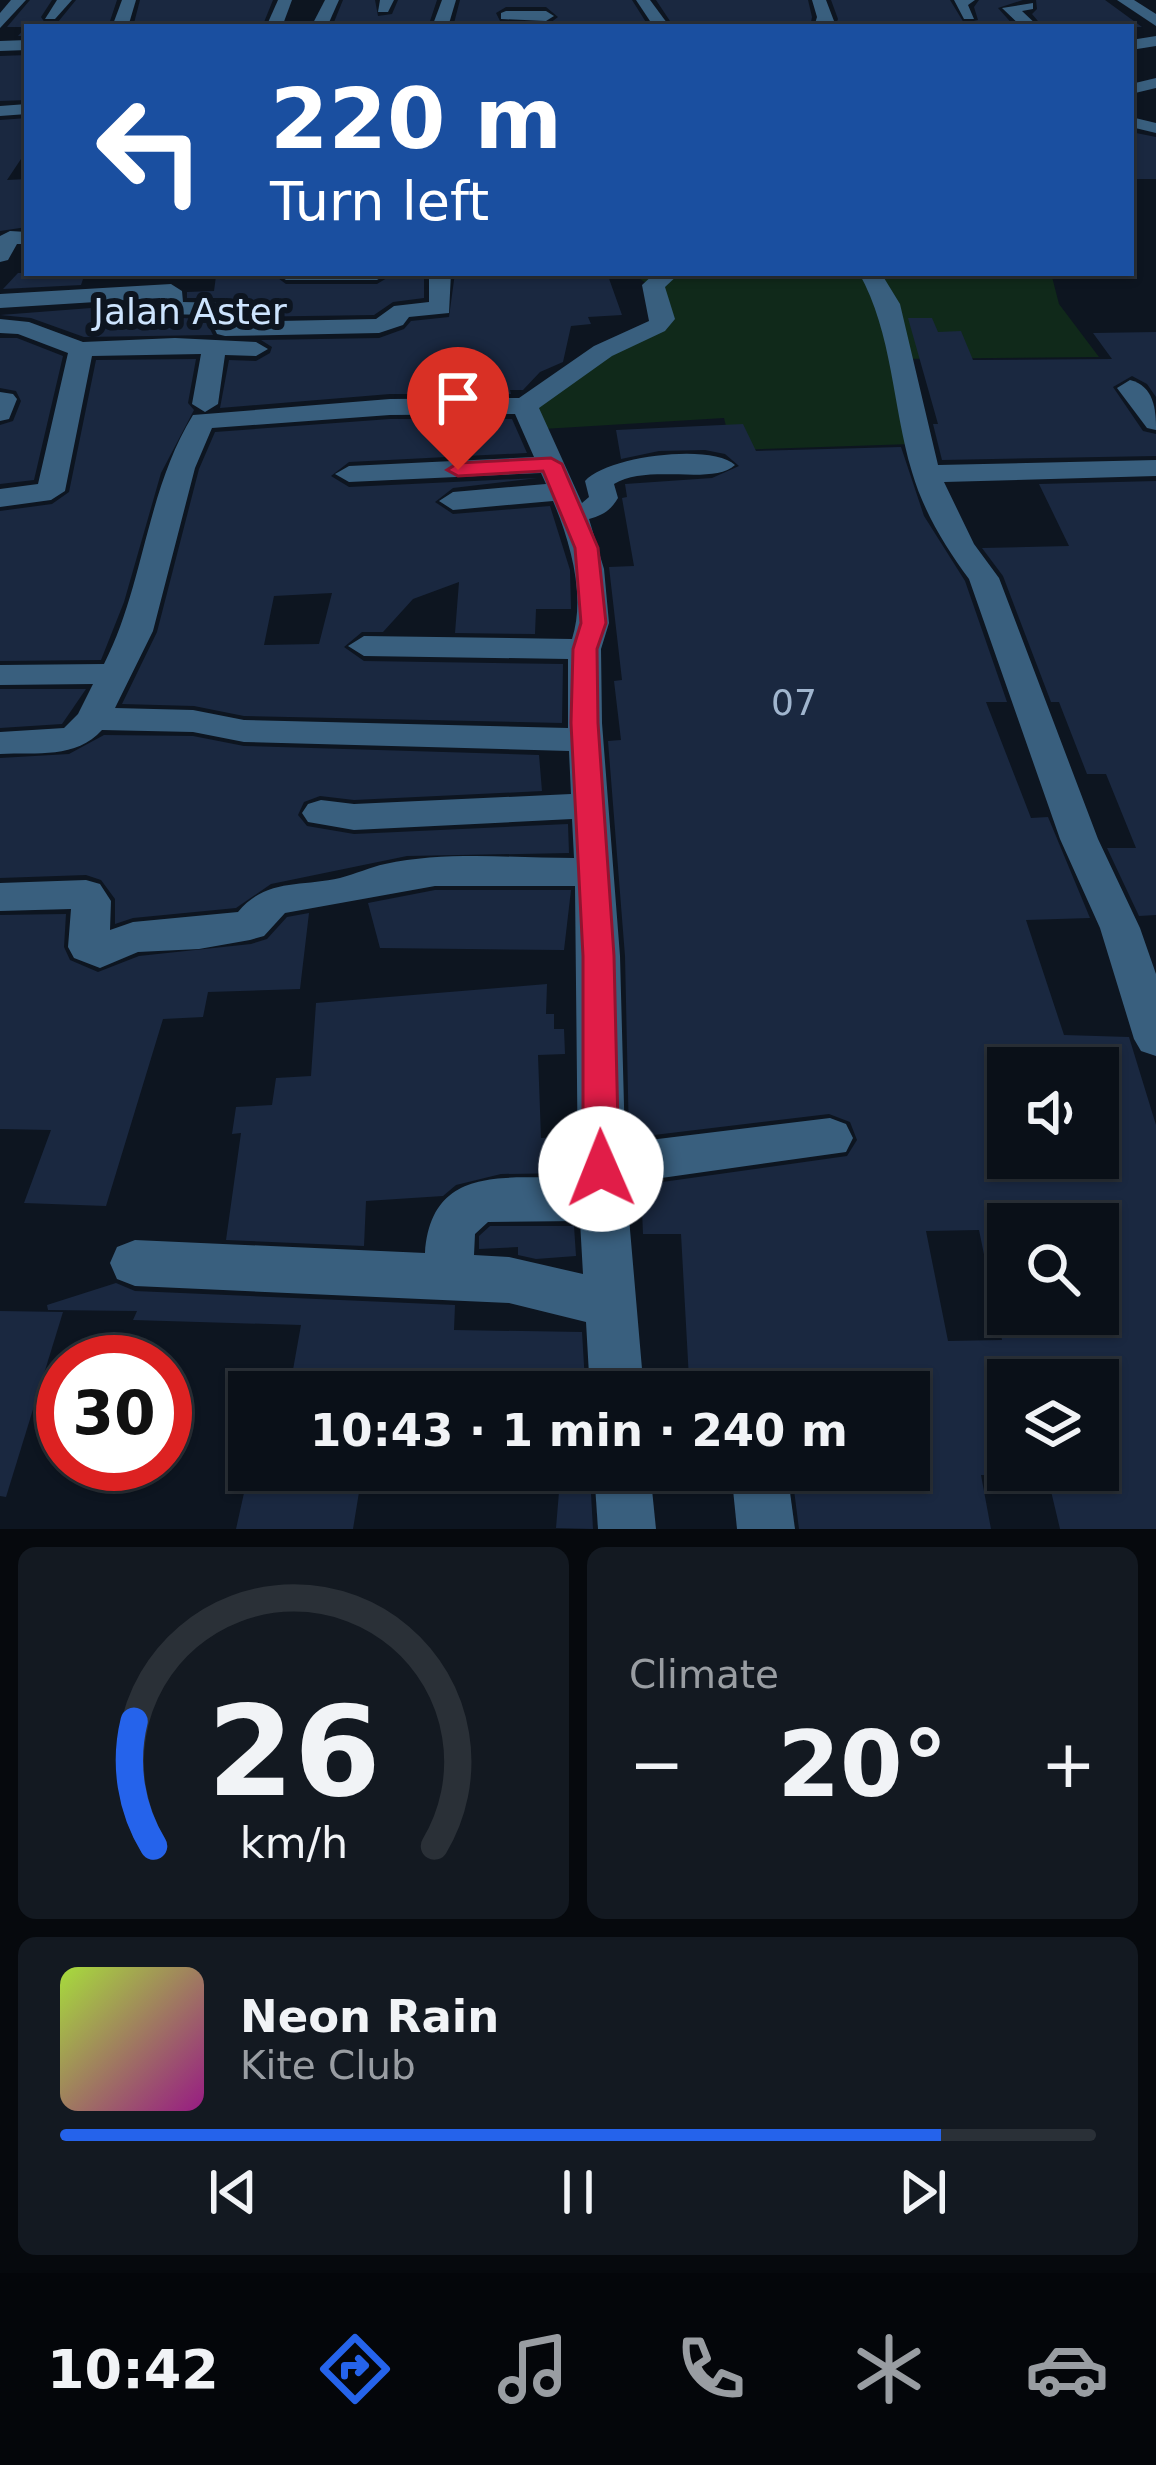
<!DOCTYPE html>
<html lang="en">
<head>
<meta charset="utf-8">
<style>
	:root { --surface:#0a1018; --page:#131921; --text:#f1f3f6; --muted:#999da2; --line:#2a3037; --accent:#2563eb }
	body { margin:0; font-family:"DejaVu Sans",sans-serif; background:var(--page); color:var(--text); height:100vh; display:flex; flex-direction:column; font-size:45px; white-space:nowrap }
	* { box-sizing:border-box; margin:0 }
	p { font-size:39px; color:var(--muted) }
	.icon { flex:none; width:66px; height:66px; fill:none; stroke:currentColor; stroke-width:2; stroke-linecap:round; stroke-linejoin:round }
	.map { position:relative; height:1529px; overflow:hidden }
	.side { display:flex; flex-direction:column; gap:18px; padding:18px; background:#06090d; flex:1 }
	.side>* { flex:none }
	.hud { position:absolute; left:24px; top:24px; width:1110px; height:252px; border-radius:0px; box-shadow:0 3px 9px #0004,0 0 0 3px var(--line); background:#1a4fa0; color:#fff; overflow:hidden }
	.fabs { position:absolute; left:987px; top:1047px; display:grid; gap:24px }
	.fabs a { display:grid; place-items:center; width:132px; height:132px; border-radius:0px; background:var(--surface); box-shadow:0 3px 9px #0004,0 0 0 3px var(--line); font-size:60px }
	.speed { position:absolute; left:36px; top:1335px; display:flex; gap:24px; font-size:60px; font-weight:700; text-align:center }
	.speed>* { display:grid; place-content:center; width:156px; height:156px; border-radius:50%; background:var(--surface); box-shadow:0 3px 9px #0004,0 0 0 3px var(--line); line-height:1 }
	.speed .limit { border:18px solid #d22; background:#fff; color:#111 }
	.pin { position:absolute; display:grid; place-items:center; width:102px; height:102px; color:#fff; margin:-123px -51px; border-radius:50% 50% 50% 0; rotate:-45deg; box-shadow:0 0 12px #0007 }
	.pin .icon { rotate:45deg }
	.me { position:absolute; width:132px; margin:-66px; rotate:359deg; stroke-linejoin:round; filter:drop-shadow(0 0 9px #0008) }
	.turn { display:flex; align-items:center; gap:42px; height:252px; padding:0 48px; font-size:54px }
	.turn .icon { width:156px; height:156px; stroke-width:2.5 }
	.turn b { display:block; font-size:84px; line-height:102px }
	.big { font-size:90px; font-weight:800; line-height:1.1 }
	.side .widget { flex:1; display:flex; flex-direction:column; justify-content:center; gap:18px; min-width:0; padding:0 42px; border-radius:18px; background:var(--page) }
	.side .dial { align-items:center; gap:0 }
	.dial svg { height:312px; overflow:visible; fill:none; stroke:var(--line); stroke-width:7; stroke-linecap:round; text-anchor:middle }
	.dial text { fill:var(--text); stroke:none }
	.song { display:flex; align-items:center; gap:36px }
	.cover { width:144px; height:144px; border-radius:18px; background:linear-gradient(135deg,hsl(80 70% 55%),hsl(310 70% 35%)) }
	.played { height:12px; border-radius:6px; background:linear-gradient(90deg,var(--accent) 85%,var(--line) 85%) }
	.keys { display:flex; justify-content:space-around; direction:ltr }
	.heat { display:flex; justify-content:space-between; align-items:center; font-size:66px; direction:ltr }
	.side .tiles { flex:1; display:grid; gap:18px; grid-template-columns:1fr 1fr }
	.widget:last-child { grid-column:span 2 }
	.trip { position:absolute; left:228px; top:1371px; width:702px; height:120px; border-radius:0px; background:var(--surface); box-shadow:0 3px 9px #0004,0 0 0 3px var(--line); font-weight:800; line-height:120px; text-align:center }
	.dock { display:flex; height:192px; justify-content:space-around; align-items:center; background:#04060a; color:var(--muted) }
	.dock .icon { width:84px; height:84px }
	.dock .selected { color:var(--accent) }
	.dock b { font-size:54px; color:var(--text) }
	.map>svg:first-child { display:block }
</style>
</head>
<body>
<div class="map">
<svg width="1156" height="1529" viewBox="0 0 1156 1529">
	<rect width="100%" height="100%" fill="#0d1520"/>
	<path fill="#10291a" d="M 631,273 L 1051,273 L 1059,304 L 1099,357 L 894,359 L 912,444 L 732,450 L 724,418 L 543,429 L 529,408 L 609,351 L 667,329 L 672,313 L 655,289 Z"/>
	<g fill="#1a2840" fill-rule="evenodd">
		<path d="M 30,0 L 52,0 L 41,17 L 45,23 L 58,22 L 76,0 L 117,0 L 108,27 L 27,27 L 27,36 L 18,36 L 26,27 L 7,27 Z"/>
		<path d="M 140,0 L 273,0 L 262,27 L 133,27 Z"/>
		<path d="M 343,0 L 375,0 L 378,16 L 392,14 L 398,0 L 437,0 L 428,27 L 332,27 Z"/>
		<path d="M 460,0 L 632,0 L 649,27 L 453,27 ZM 506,7 L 546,7 L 558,17 L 546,26 L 501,23 L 496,13 Z"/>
		<path d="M 656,0 L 808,0 L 812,17 L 810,27 L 674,27 Z"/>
		<path d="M 831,0 L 950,0 L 964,23 L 978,20 L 974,7 L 979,0 L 1023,0 L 998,8 L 1015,27 L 835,27 L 838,19 Z"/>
		<path d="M 1036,0 L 1105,0 L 1142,27 L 1043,27 L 1032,14 L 1037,9 Z"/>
		<path d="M 27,55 L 27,100 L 0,101 L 0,56 Z"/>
		<path d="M 27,118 L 27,150 L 7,180 L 27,179 L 27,227 L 0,231 L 0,120 Z"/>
		<path d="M 1131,132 L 1156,137 L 1156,179 L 1131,179 Z"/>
		<path d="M 18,273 L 85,273 L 81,285 L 3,289 Z"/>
		<path d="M 228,273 L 271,273 L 286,284 L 377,284 L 392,275 L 424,274 L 424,298 L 393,302 L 374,315 L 237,317 L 225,298 L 187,298 L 187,292 L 214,291 L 216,276 Z"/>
		<path d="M 455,273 L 607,273 L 622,315 L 588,317 L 591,324 L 571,326 L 563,362 L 540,372 L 523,390 L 510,390 L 511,394 L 390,394 L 220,408 L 229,360 L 256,361 L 270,353 L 272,347 L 261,340 L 379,338 L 404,329 L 411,321 L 449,317 Z"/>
		<path d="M 156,303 L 160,317 L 205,319 L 213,335 L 84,337 L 31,318 L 0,315 Z"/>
		<path d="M 908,318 L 932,318 L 938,332 L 961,331 L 973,360 L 1112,359 L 1093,333 L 1156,332 L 1156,397 L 1147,384 L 1132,376 L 1113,387 L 1143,431 L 1156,434 L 1156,456 L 942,460 L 933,424 L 938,424 Z"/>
		<path d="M 0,338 L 17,338 L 63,356 L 34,480 L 0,484 L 0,425 L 13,421 L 21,401 L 16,391 L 0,388 Z"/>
		<path d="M 196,359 L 188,403 L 194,410 L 161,473 L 124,602 L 101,660 L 0,661 L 0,511 L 52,504 L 69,492 L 96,360 Z"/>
		<path d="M 390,419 L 512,419 L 527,453 L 349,462 L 331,476 L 349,487 L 538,478 L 453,488 L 435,502 L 453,514 L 550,506 L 570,570 L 571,609 L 536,609 L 535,634 L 455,633 L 459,582 L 413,599 L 383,632 L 362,632 L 344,647 L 364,661 L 563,664 L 562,723 L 244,716 L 194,706 L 122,704 L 157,632 L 199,469 L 215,432 ZM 332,593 L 319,644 L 264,645 L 274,596 Z"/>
		<path d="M 743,424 L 756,451 L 901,447 L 924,516 L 965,581 L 1007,702 L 986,702 L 1031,818 L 1048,817 L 1090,918 L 1026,920 L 1064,1035 L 1129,1037 L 1156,1125 L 1156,1529 L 1060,1529 L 1046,1470 L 1098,1470 L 1098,1380 L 1008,1380 L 1008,1475 L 981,1475 L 991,1529 L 799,1529 L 793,1482 L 804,1482 L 802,1470 L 909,1470 L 909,1392 L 793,1392 L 792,1378 L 689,1379 L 681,1234 L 643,1234 L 641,1185 L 847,1156 L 857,1140 L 850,1122 L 829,1114 L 629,1138 L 625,956 L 608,741 L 621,740 L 614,681 L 622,680 L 609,567 L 634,566 L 622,498 L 627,497 L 625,484 L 712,478 L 739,466 L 725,454 L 705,450 L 659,451 L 621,459 L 616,430 ZM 1008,1068 L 1098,1068 L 1098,1158 L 1008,1158 ZM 1008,1224 L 1098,1224 L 1098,1314 L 997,1314 L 1002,1340 L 948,1341 L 926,1231 L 979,1230 L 996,1313 L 1008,1312 Z"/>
		<path d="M 1156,481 L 1156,915 L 1139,916 L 1107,848 L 1136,848 L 1106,774 L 1087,774 L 1059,702 L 1051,702 L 1003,576 L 982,548 L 1069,546 L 1039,484 Z"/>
		<path d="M 0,689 L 86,689 L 62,724 L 0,728 Z"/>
		<path d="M 104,735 L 193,736 L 244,746 L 539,755 L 542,791 L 354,800 L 320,796 L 304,802 L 298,815 L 307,826 L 354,834 L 568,824 L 569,853 L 407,856 L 271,884 L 236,908 L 133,918 L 115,924 L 115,899 L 101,880 L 86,875 L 0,878 L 0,758 L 69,754 Z"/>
		<path d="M 435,890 L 571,890 L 564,950 L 380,948 L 368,903 Z"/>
		<path d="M 309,913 L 300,989 L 208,992 L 203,1017 L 163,1019 L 106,1206 L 24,1203 L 51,1130 L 0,1129 L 0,915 L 66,914 L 64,947 L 70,960 L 98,972 L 139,956 L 251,944 L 267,939 L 287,917 Z"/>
		<path d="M 547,984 L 546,1014 L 554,1014 L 554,1029 L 564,1029 L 565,1054 L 538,1055 L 541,1138 L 573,1137 L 572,1173 L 501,1174 L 456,1185 L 443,1196 L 366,1201 L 364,1246 L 226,1240 L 241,1133 L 232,1134 L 236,1107 L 272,1105 L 276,1078 L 311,1076 L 316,1003 Z"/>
		<path d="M 490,1226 L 574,1226 L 576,1256 L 536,1259 L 518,1255 L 518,1247 L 479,1249 L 479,1236 Z"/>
		<path d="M 116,1283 L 135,1291 L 455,1305 L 454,1330 L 582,1332 L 585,1382 L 458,1382 L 457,1392 L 289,1392 L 301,1325 L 133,1320 L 137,1311 L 48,1310 L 47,1305 Z"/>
		<path d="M 0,1311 L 63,1312 L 6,1497 L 0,1496 Z"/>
		<path d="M 275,1470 L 314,1470 L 308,1486 L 360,1486 L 353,1529 L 236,1529 L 248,1475 L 274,1476 Z"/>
		<path d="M 559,1492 L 591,1494 L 593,1529 L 556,1528 Z"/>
	</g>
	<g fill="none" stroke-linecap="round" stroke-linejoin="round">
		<g fill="#395f7e" fill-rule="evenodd">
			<path d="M 11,0 L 26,0 L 0,28 L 0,13 Z"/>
			<path d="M 57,0 L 72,0 L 55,19 L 45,19 Z"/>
			<path d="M 122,0 L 136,0 L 128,27 L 112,27 Z"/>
			<path d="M 278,0 L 292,0 L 282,27 L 266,27 Z"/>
			<path d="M 325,0 L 339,0 L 327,27 L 311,27 Z"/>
			<path d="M 380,0 L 394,0 L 388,12 L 378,12 Z"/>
			<path d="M 442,0 L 456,0 L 448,27 L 432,27 Z"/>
			<path d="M 636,0 L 650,0 L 670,27 L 654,27 Z"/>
			<path d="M 812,0 L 826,0 L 834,21 L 830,27 L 814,27 L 817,17 Z"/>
			<path d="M 954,0 L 975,0 L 968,5 L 974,19 L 964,19 Z"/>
			<path d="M 1117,0 L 1134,0 L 1156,14 L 1156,26 Z"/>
			<path d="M 1033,3 L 1033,9 L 1022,11 L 1039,27 L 1022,27 L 1002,8 Z"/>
			<path d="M 506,11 L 546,11 L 554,16 L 546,21 L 501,19 L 501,13 Z"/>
			<path d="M 1156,36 L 1156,46 L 1131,50 L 1131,40 Z"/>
			<path d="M 27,40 L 27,50 L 0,51 L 0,41 Z"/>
			<path d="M 1156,78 L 1156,88 L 1131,94 L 1131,84 Z"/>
			<path d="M 27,104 L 27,114 L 0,116 L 0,106 Z"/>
			<path d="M 1131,117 L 1156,123 L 1156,133 L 1131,127 Z"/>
			<path d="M 10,231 L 27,232 L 27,244 L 17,244 L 8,260 L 0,262 L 0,236 Z"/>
			<path d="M 275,273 L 388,273 L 377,280 L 286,280 Z"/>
			<path d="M 429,273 L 451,273 L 449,313 L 409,317 L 403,325 L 379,333 L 225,336 L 217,334 L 208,315 L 163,314 L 160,298 L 0,308 L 0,294 L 171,284 L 182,291 L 183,302 L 225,303 L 234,322 L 376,319 L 394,306 L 429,302 Z"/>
			<path d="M 655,273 L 680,273 L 665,287 L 675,319 L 665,331 L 612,356 L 539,408 L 582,503 L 589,497 L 585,481 C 607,456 712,443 735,465 C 713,486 648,463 614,484 L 618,498 C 610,511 603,515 589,519 L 604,569 L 609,623 L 601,649 L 602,723 L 620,956 L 625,1143 L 830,1118 L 846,1124 L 853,1138 L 846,1152 L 626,1183 L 644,1392 L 590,1392 L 586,1322 L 509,1303 L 135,1286 L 117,1279 L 110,1263 L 117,1247 L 135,1240 L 425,1253 C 431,1162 510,1179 578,1178 L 575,886 L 435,886 L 285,913 L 264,936 L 250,940 L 199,949 L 138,952 L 100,968 L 74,958 L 68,947 L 71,909 L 0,911 L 0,883 L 86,880 L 100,884 L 111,901 L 110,930 L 133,922 L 238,912 C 266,878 301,887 340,878 C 356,874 370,867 385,864 C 445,851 513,858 574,858 L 572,819 L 354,830 L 308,822 L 302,813 L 308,804 L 321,800 L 354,804 L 571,794 L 569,751 L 244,742 L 193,732 L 102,730 C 76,759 37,752 0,754 L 0,732 L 64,728 L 78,714 L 93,684 L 0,685 L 0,665 L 104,664 C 144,586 146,491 193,415 L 390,399 L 519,398 L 594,346 L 649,321 L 642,285 ZM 515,414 L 534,457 L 349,466 L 335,474 L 349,482 L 541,473 L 546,484 L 453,492 L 439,501 L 453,510 L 553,501 C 570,541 586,596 572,639 L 364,636 L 348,646 L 364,656 L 568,659 L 568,728 L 244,720 L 193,710 L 115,708 L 153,631 L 195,468 L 212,428 L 390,415 ZM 580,1221 L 583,1274 L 509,1257 L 474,1255 L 475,1234 L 488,1222 Z"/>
			<path d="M 859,273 L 881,273 L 900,304 L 938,465 L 1156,460 L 1156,476 L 944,482 L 974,544 L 999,578 L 1098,839 L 1140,928 L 1156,974 L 1156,1056 L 1141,1051 L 1134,1039 L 1100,928 L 1060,839 L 969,579 C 945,547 923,510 912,472 C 892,405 893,334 859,273 Z"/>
			<path d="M 0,319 L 29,322 L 83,342 L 175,338 L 256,342 L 268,349 L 256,356 L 225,355 L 218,404 L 205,412 L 192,404 L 201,354 L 92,356 L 65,491 L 51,500 L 0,507 L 0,489 L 38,484 L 68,353 L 18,334 L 0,333 Z"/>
			<path d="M 1130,380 C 1154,386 1156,409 1156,430 L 1147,428 L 1117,388 Z"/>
			<path d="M 0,392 L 13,394 L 17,399 L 9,419 L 0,421 Z"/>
			<path d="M 594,1470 L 650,1470 L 656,1529 L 598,1529 Z"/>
			<path d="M 731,1470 L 787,1470 L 795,1529 L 737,1529 Z"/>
		</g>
	</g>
	<path fill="#e11d48" stroke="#92132f" stroke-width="3" d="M 551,458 L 562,464 L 598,548 L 606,623 L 597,649 L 598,723 L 614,956 L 619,1169 L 614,1180 L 601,1184 L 589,1180 L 583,1169 L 583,956 L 571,723 L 573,649 L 581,623 L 575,548 L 543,471 L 458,476 L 447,470 L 458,463 Z"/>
	<g text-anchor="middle" stroke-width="12" stroke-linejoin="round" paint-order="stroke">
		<g font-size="36" fill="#cde4fe" stroke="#0d1520">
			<text x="190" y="324">Jalan Aster</text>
		</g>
		<g font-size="36" fill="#a0b5ce">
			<text x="794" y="715">07</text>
		</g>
	</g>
</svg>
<div class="fabs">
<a><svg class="icon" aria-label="sound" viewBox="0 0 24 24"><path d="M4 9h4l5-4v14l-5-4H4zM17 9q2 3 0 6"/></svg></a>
<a><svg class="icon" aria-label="search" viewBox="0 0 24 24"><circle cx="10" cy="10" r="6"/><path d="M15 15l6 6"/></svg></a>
<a><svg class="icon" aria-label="layers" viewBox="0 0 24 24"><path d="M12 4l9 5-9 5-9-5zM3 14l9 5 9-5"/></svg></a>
</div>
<div class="speed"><div class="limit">30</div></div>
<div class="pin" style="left:458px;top:470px;background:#d93025"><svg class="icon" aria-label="arrive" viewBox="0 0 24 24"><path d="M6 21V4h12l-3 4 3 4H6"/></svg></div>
<svg class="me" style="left:601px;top:1169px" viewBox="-20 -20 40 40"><circle r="19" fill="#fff"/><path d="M0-13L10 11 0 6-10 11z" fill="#e11d48"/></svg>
<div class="trip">10:43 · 1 min · 240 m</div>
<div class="hud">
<div class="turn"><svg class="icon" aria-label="left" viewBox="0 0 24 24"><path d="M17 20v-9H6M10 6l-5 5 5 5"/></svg><div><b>220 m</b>Turn left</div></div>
</div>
</div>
<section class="side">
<div class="tiles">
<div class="widget dial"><svg viewBox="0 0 100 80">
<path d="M14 69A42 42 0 1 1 86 69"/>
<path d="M14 69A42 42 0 0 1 9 37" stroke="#2563eb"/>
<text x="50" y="56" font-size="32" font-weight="700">26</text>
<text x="50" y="72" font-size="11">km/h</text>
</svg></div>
<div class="widget"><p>Climate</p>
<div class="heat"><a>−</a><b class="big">20°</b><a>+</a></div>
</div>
<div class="widget">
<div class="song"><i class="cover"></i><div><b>Neon Rain</b><p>Kite Club</p></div></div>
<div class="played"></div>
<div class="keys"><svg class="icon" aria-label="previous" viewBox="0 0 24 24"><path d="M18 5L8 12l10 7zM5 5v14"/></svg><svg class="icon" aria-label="pause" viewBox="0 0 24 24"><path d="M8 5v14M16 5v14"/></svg><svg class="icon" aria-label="next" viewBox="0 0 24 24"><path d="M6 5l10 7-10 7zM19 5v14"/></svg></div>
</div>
</div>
</section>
<nav class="dock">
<b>10:42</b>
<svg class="icon selected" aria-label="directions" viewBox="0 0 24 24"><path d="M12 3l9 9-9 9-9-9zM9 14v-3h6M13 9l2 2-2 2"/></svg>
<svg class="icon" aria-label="music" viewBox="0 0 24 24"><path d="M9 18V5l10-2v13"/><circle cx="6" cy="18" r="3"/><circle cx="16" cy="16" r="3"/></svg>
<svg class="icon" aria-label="phone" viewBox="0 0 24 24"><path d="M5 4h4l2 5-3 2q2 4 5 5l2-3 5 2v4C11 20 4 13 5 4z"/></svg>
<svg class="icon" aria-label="climate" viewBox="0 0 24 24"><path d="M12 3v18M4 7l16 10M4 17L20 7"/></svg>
<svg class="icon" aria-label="car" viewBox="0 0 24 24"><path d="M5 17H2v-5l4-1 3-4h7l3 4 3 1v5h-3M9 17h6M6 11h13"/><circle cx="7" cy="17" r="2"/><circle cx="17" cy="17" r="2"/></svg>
</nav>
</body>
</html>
